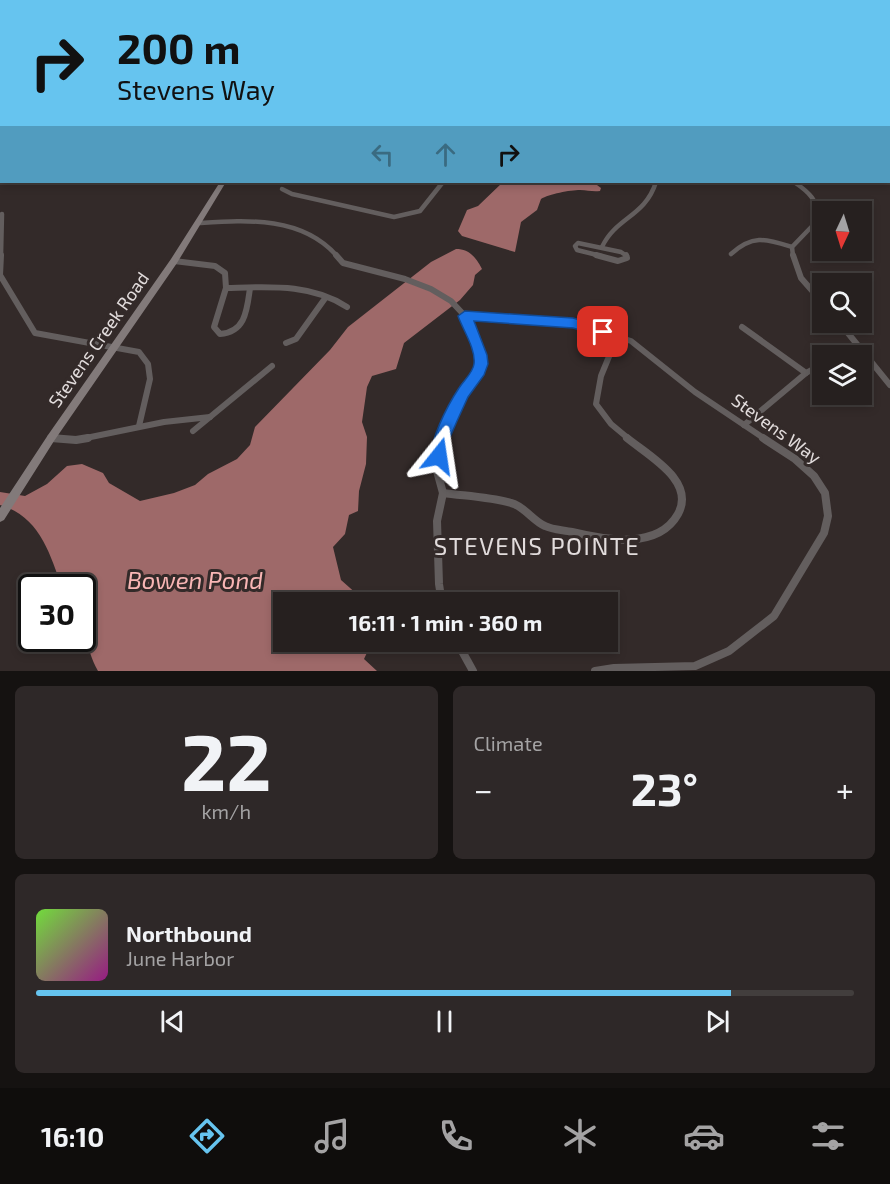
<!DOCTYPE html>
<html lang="en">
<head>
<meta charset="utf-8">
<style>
	:root { --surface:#26201f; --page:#2e2828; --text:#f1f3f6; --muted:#a4a3a4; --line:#423e3d; --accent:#66c4ef }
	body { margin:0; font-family:"Exo 2",sans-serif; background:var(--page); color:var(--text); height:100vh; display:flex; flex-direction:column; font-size:22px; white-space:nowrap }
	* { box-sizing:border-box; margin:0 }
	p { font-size:20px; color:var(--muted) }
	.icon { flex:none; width:33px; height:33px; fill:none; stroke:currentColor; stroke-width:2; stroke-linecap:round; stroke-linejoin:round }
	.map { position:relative; height:671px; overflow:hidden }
	.panel { display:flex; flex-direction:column; gap:15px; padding:15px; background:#151211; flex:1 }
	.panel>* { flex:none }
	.hud { position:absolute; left:0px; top:0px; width:891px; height:183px; box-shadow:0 3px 9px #0003,0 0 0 2px var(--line); background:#66c4ef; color:#111; overflow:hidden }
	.needle { width:39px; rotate:184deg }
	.tools { position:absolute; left:812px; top:201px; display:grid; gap:12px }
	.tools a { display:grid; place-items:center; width:60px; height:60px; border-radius:0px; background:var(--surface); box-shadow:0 3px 9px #0003,0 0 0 2px var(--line); font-size:30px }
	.speed { position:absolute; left:18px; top:574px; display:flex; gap:12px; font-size:30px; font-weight:700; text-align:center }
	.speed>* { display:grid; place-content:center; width:78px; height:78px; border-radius:50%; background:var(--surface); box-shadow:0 3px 9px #0003,0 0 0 2px var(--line); line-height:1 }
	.speed .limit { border:3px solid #111; border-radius:9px; background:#fff; color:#111 }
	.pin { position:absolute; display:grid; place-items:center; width:51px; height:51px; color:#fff; margin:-26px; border-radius:12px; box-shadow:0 3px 9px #0006 }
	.me { position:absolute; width:66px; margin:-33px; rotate:15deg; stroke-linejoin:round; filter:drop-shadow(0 0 4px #0008) }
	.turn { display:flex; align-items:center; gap:21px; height:126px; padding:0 18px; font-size:27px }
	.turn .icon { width:78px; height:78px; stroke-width:2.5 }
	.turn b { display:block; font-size:42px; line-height:51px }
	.lanes { display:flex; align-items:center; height:57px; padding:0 18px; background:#0003; justify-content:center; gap:30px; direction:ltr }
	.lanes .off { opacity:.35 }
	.big { font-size:45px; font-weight:700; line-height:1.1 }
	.panel .tile { flex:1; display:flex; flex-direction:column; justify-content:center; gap:9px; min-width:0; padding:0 21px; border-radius:9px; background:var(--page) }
	.panel .dial { align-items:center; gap:0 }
	.dial b { font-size:78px; line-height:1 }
	.song { display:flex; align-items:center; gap:18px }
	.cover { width:72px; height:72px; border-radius:9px; background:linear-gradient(135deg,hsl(100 70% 55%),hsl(310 70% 35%)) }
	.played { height:6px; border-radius:3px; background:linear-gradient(90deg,var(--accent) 85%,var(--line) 85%) }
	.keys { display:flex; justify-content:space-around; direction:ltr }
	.heat { display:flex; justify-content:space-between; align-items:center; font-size:33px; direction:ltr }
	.panel .tiles { flex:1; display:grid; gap:15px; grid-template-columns:1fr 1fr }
	.tile:last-child { grid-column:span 2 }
	.trip { position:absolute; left:273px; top:592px; width:345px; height:60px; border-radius:0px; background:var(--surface); box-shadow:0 3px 9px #0003,0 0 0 2px var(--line); font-weight:700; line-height:60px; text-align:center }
	.dock { display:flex; height:96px; justify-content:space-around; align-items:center; background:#0f0d0c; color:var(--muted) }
	.dock .icon { width:42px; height:42px }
	.dock .selected { color:var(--accent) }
	.dock b { font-size:27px; color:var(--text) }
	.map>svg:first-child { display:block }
</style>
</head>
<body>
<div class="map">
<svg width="890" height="671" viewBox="0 0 890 671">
	<rect width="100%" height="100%" fill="#332a29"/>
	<g fill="#9e6969">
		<path d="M 503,182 L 593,182 L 601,188 L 600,191 C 592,192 588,190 580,190 C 570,190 549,194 541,199 L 537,210 L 521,222 L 515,252 L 462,236 L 458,231 L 467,210 L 478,206 Z"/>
		<path d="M 456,249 C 469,249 476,257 482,269 L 475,275 L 473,285 L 460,300 L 404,343 L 396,369 L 372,376 L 367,387 L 362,422 L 367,437 L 366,464 L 359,491 L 358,511 L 349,515 L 345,534 L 333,547 L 341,580 L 367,603 L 284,603 L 284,642 L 372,642 L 364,659 L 377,671 L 98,671 C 84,646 83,616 82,588 L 62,588 C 50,553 39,516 0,505 L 0,492 L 25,496 L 47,484 L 67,466 L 82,464 L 103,473 L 109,483 L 140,501 L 174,493 L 195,485 L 208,474 L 237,459 L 250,445 L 255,427 L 330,350 L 348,327 L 431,262 Z"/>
	</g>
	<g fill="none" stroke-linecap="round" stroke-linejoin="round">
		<g stroke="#635e5e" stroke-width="4">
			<path d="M 556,0 L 597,2"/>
			<path d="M 798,0 L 810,2"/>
		</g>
		<g stroke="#635e5e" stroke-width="4.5">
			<path d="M 282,189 L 292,194 L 394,217 L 420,211 L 443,182"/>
			<path d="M 819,209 L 833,212"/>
			<path d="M 199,223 C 247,220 302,216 337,256"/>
			<path d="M 602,247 C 616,217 645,217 656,182"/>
			<path d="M 731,254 C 753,234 766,239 792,247"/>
			<path d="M 1,256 L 2,214"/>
			<path d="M 601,256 L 577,250 L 575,246 L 578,243 L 621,252 L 627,256"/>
			<path d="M 793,256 L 792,247 L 818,220 C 819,201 809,192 794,182"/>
		</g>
		<g stroke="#635e5e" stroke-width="6">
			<path d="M 1,255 L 0,275 L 35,333 L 139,352 L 148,364 L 150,379 L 139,426"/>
			<path d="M 336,255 L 343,263 L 405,279 L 431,289 L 451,301 L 465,316 L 480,355 L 481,364 L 479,371 L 463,394 L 442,439"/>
			<path d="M 596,255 L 618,261 L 627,258 L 626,255"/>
			<path d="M 793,255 L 801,278 L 822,302"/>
			<path d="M 174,261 L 215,266 L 225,273 L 226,288 L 214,327 L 220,334 C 246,332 247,309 250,288"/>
			<path d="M 226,288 C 267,287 311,283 347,307"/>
			<path d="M 465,316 L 573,323 L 631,341 L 695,392 L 765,439"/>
			<path d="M 839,322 L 890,385"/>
			<path d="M 742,327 L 806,373"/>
			<path d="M 617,337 L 601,376 L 596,404 L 611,424 L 629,439"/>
			<path d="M 286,343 L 296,339 L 326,297"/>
			<path d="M 744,425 L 806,373 L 822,364"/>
			<path d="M 193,431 L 272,366"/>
			<path d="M 51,438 L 64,439"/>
			<path d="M 81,439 L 164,422 L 210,417"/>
		</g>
		<g stroke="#635e5e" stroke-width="8">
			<path d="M 51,438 L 76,440 L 88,438"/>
			<path d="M 443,493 C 465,496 490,497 511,503 C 524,506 533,521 545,526 C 553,530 564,530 572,532 C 605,540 658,550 678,514 C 696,481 649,456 627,438"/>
			<path d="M 442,603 L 439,584 L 437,521 L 443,493 L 437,471 L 443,438"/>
			<path d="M 457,642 L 473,671"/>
			<path d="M 595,671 L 614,668 L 695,666 L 729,651 L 774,616 L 824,533 L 828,516 L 825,493 L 814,476 L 795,459 L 763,438"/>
		</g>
		<g fill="#827a7a" fill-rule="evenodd">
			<path d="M 318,0 L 322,0 L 322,2 L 317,2 Z"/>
			<path d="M 220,182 L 226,182 L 177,263 L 54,441 L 4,520 L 0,522 L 0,508 L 48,435 L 171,259 Z"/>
		</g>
	</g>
	<path fill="#1a73e8" stroke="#114b97" stroke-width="1.5" d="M 465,311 L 573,318 L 608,328 L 610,332 L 603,337 L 573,328 L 474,321 L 487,355 L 488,364 L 484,375 L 468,397 L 457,421 L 448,442 L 445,461 L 439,463 L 433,461 C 426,445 449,403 459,388 C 463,381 473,373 474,364 C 476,349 463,330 458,316 Z"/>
	<g text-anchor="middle" stroke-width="6" stroke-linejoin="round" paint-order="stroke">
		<g font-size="18" fill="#e2dcdc" stroke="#332a29">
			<text transform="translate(99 340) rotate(-55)" y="6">Stevens Creek Road</text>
			<text transform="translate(776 429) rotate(36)" y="6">Stevens Way</text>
		</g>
		<g font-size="24" letter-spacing="1.5" fill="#e2dcdc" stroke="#332a29">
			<text x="537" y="555">STEVENS POINTE</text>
		</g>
		<g font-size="24" font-style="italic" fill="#f9b6b5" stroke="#332a29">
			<text x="195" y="589">Bowen Pond</text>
		</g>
	</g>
</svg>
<div class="tools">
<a><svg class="needle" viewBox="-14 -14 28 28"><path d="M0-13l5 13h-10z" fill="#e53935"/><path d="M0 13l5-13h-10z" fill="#a4a3a4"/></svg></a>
<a><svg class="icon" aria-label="search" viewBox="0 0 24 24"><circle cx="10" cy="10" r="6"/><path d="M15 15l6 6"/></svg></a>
<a><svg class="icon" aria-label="layers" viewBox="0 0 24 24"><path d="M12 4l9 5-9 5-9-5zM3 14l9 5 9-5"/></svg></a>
</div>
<div class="speed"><div class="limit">30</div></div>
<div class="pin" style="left:603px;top:332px;background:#d93025"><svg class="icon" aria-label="arrive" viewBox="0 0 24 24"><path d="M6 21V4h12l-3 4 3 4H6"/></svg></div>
<svg class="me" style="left:439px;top:456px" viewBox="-20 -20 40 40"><path d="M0-17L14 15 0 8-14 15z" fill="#1a73e8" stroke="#fff" stroke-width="4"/></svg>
<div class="trip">16:11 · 1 min · 360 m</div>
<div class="hud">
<div class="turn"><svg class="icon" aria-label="right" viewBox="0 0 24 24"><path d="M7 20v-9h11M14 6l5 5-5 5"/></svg><div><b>200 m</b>Stevens Way</div></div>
<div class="lanes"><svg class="icon off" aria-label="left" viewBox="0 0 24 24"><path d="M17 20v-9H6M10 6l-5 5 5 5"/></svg><svg class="icon off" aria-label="ahead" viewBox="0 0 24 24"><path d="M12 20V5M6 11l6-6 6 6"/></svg><svg class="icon" aria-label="right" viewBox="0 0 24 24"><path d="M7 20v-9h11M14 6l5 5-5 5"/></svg></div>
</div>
</div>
<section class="panel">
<div class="tiles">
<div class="tile dial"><b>22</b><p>km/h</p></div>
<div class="tile"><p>Climate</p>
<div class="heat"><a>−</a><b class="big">23°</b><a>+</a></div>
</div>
<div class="tile">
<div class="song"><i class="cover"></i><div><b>Northbound</b><p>June Harbor</p></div></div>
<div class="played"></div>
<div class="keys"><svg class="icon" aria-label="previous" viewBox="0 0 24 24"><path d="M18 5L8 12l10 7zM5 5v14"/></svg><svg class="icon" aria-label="pause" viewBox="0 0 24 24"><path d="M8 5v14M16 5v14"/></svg><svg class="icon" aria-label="next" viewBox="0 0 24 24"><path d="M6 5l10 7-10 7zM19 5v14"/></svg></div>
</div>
</div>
</section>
<nav class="dock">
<b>16:10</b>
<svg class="icon selected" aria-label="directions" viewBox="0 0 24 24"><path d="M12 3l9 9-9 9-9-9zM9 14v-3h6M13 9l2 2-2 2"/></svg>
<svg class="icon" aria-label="music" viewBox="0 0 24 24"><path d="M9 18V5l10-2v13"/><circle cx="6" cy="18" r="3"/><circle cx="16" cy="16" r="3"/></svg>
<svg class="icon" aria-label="phone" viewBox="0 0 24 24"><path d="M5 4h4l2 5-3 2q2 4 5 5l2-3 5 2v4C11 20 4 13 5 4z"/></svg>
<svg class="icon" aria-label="climate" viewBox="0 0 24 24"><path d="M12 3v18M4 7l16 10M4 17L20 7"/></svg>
<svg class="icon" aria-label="car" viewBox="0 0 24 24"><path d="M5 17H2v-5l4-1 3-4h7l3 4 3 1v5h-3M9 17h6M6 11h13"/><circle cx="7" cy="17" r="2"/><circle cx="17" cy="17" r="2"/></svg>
<svg class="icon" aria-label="filters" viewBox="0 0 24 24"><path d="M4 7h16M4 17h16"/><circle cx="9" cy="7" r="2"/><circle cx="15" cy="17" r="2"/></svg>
</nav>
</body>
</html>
